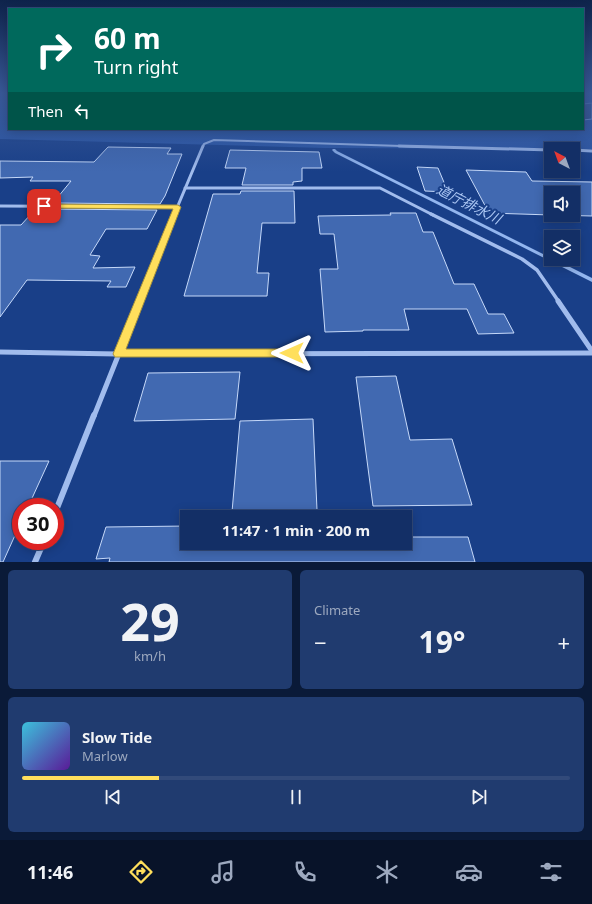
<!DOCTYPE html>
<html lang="en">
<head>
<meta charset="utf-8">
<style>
	:root { --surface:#132f66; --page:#203b6f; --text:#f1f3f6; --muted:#9da9bf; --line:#324a7a; --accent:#ffdf5c }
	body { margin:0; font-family:"Noto Sans","Noto Sans JP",sans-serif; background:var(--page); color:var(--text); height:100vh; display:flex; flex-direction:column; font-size:15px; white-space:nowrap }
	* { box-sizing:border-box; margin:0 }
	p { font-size:13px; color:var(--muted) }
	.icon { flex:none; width:22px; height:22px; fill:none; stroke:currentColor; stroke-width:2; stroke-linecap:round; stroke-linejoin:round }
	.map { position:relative; height:562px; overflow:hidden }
	.panel { display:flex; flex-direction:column; gap:8px; padding:8px; background:#0a1a38; flex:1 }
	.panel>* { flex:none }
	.guide { position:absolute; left:8px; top:8px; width:576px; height:122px; border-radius:0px; box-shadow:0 2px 10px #0003,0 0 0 1px var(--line); background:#00695c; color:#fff; overflow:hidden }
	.needle { width:26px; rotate:319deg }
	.tools { position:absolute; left:544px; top:142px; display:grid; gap:8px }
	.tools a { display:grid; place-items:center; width:36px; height:36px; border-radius:0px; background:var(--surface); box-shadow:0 2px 10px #0003,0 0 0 1px var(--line); font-size:20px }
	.speed { position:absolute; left:12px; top:498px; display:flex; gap:8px; font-size:20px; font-weight:700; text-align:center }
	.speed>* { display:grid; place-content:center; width:52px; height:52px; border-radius:50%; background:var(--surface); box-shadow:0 2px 10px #0003,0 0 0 1px var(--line); line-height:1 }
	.speed .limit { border:6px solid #d22; background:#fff; color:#111 }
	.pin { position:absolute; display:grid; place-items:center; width:34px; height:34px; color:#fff; margin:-17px; border-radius:8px; box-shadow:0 2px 6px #0006 }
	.me { position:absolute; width:44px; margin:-22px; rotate:270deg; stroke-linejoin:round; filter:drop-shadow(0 0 3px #0008) }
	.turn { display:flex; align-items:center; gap:14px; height:84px; padding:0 20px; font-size:18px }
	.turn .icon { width:52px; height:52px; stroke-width:2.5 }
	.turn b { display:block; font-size:28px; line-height:34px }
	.then { display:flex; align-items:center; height:38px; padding:0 20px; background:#0003; gap:8px; font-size:15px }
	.big { font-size:30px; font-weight:700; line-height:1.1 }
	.panel .widget { flex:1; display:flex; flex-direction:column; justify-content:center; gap:6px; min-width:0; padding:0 14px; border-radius:6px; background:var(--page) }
	.panel .dial { align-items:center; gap:0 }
	.dial b { font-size:52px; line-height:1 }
	.song { display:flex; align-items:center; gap:12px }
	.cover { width:48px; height:48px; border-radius:6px; background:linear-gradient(135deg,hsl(190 70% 55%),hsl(270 70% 35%)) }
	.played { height:4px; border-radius:2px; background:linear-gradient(90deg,var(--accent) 25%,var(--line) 25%) }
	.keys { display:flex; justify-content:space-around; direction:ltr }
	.heat { display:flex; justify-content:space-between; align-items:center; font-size:22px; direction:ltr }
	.panel .tiles { flex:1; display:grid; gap:8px; grid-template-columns:1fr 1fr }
	.widget:last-child { grid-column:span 2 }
	.trip { position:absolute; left:180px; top:510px; width:232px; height:40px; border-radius:0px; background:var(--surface); box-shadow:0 2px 10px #0003,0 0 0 1px var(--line); font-weight:700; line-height:40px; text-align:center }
	.dock { display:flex; height:64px; justify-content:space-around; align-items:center; background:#081329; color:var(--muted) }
	.dock .icon { width:28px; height:28px }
	.dock .on { color:var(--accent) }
	.dock b { font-size:18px; color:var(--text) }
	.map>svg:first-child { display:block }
</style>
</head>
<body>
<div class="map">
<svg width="592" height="562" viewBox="0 0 592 562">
	<rect width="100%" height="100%" fill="#193f88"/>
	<path fill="#2c57a6" d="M 0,93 L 9,93 L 9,129 L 583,129 L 583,93 L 592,93 L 592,149 L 324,148 L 0,139 Z"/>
	<path fill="#2f4c82" stroke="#93b6ef" d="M 592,103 L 592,119 L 583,120 L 583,104 Z"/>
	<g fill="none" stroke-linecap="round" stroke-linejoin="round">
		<path fill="#93b6ef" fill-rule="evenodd" d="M 333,149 L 335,149 L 337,151 L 551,258 L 551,259 L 554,259 L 592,278 L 592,282 L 335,153 L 332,150 Z"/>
	</g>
	<g fill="#4169b1" stroke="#c6d9f9">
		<path d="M 108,147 L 171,148 L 167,154 L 182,154 L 165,196 L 160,204 L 53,203 L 71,181 L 30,181 L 33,177 L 0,178 L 0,161 L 94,162 Z"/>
		<path d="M 230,150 L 319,152 L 322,168 L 302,168 L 302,181 L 293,182 L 293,185 L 242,185 L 246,168 L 225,168 Z"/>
		<path d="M 417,167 L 438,168 L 448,192 L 425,191 Z"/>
		<path d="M 466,170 L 526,172 L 532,181 L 592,182 L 592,216 L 553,215 L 573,215 L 573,193 L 551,193 L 551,215 L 489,213 Z"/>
		<path d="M 241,191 L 294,191 L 295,223 L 262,223 L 257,273 L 269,273 L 267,296 L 184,296 L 213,194 L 240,194 Z"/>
		<path d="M 48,209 L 157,210 L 147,229 L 106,229 L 90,255 L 100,256 L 93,268 L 135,267 L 126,287 L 107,287 L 111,281 L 27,280 L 0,317 L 0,225 L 21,225 L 31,214 L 44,214 Z"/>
		<path d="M 390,213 L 416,213 L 423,232 L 433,232 L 454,284 L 474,284 L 488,314 L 504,314 L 514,333 L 478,334 L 467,309 L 404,309 L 409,330 L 363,330 L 363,331 L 325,332 L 320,269 L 338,269 L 334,234 L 320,234 L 318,216 L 391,215 Z"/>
		<path d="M 240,372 L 235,419 L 134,421 L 148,373 Z"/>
		<path d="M 396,376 L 410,440 L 452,439 L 472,505 L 373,506 L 356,377 Z"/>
		<path d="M 313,419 L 317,510 L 232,512 L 240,421 Z"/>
		<path d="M 0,461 L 49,461 L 28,507 L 21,507 L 21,522 L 3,562 L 0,562 Z"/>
		<path d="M 187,526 L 187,543 L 405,543 L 405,537 L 468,537 L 475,562 L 109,562 L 110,558 L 96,559 L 106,527 Z"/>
	</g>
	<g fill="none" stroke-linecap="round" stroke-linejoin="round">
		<path stroke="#a1bced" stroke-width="2" d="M 203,147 L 204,144 L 214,140 L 433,147"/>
		<g stroke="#a1bced" stroke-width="3">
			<path d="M 399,146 L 551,150"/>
			<path d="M 573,150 L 592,151"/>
			<path d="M 185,188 L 380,188 L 433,215"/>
			<path d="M 0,206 L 178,207"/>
			<path d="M 174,215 L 203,146"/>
		</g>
		<g stroke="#a1bced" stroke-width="3.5">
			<path d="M 431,214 L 522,259 L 537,270 L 559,302"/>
			<path d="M 139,302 L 175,214"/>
		</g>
		<g stroke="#a1bced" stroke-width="5">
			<path d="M 558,301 L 592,351"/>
			<path d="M 0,352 L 118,354 L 592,353"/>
			<path d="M 94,416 L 140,301"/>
		</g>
		<g stroke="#a1bced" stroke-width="6">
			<path d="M 55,513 L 94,415"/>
			<path d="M 35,562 L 44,541"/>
		</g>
	</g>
	<linearGradient id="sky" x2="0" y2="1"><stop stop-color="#0e234b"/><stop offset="0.54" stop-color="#385896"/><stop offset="1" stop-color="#385896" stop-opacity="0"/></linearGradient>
	<rect width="592" height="172" fill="url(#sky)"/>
	<path fill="#ffdf5c" stroke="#a6913c" d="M 42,204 L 178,205 L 181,207 L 126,349 L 292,349 L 296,350 L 298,353 L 296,357 L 115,357 L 113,354 L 173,209 L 44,208 L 41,206 Z"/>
	<g text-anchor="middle" stroke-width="4" stroke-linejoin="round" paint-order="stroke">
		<g font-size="14" font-style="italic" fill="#acc7f4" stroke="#193f88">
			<text transform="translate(469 204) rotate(27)" y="5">道庁排水川</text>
		</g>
	</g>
</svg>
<div class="tools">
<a><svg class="needle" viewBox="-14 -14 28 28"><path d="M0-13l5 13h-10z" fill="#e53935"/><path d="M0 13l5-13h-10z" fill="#9da9bf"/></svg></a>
<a><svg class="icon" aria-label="sound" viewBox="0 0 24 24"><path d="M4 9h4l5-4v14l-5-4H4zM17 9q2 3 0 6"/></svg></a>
<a><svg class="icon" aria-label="layers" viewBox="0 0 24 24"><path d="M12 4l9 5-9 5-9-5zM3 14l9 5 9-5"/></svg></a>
</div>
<div class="speed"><div class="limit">30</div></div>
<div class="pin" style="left:44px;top:206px;background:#d93025"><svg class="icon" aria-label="arrive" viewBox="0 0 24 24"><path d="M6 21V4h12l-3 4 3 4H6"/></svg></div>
<svg class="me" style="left:292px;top:353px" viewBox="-20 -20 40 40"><path d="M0-17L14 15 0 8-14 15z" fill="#ffdf5c" stroke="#fff" stroke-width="4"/></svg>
<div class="trip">11:47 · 1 min · 200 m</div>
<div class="guide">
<div class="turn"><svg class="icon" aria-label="right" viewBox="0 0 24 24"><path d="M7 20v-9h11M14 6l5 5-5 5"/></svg><div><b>60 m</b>Turn right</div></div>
<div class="then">Then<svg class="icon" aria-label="left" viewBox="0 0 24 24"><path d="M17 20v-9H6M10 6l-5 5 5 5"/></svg></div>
</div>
</div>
<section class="panel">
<div class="tiles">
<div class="widget dial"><b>29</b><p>km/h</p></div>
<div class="widget"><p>Climate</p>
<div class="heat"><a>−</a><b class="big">19°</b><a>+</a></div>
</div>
<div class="widget">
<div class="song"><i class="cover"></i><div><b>Slow Tide</b><p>Marlow</p></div></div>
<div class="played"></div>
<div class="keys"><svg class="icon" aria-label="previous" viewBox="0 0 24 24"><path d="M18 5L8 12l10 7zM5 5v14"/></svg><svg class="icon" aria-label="pause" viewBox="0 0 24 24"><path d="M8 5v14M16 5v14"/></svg><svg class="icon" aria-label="next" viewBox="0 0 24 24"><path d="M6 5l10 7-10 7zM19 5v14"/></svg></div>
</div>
</div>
</section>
<nav class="dock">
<b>11:46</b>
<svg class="icon on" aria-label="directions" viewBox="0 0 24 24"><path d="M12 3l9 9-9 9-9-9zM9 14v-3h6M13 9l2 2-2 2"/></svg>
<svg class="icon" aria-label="music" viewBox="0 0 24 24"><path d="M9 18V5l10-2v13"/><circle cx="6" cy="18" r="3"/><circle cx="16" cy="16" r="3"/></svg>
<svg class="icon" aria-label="phone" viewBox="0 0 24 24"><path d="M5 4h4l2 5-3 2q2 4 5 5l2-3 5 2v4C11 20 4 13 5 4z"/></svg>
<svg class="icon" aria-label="climate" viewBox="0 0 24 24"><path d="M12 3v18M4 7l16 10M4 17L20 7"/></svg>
<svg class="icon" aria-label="car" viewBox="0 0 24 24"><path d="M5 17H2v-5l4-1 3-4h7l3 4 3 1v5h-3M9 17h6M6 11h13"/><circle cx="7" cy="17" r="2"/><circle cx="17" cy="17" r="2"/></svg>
<svg class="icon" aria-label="filters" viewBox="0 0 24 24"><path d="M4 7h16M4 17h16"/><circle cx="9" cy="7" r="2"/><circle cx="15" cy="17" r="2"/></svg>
</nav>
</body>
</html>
